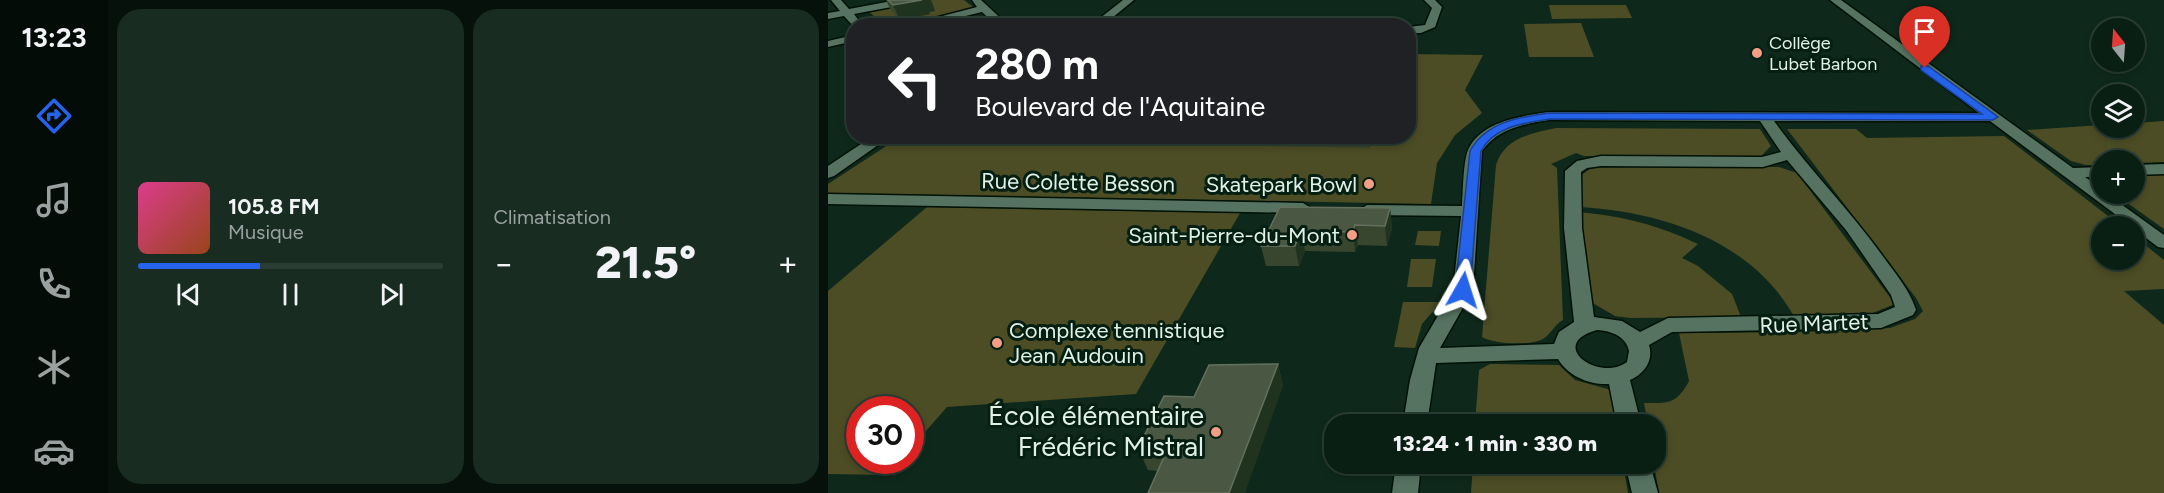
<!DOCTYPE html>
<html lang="fr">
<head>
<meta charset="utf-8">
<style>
	:root { --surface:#0a1f14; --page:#182c22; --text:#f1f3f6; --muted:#99a2a0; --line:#2a3d34; --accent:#2563eb }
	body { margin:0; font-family:Figtree,sans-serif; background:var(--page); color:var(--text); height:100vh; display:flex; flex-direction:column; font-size:22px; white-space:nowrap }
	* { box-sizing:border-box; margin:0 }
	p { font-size:20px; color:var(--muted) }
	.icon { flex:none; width:33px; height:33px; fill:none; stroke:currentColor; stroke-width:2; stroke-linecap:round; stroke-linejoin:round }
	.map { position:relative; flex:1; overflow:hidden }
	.side { display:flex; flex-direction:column; gap:9px; padding:9px; background:#06110b; width:720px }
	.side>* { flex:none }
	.hud { position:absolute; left:18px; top:18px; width:570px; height:126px; border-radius:24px; box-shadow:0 3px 9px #0003,0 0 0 2px var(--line); background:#202124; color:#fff; overflow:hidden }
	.needle { width:39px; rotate:343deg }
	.tools { position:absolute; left:1263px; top:18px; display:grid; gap:12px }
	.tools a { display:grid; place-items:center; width:54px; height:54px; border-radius:50%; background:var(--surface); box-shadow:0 3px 9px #0003,0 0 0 2px var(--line); font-size:30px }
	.speed { position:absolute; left:18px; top:396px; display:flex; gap:12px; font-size:30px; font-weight:700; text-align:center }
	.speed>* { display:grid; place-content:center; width:78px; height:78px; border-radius:50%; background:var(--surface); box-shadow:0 3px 9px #0003,0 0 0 2px var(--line); line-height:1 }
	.speed .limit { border:9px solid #d22; background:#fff; color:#111 }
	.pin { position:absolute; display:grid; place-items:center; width:51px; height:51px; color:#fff; margin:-62px -26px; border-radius:50% 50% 50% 0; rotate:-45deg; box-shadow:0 0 6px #0007 }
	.pin .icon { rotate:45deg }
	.me { position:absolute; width:66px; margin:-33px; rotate:6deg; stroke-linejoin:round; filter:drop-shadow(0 0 4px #0008) }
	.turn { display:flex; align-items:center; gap:21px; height:126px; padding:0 30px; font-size:27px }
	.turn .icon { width:78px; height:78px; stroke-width:2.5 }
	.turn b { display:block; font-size:42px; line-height:51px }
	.big { font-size:45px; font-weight:800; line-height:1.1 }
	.side .widget { flex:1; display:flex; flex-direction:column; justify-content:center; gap:9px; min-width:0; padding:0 21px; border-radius:24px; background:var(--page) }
	.song { display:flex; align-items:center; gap:18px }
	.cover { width:72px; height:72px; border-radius:9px; background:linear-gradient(135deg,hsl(330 70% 55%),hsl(20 70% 35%)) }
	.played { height:6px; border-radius:3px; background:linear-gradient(90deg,var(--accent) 40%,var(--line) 40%) }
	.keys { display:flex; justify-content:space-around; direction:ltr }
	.heat { display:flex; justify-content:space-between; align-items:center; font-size:33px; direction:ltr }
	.side .tiles { flex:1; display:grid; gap:9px; grid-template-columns:repeat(2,1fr) }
	.trip { position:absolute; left:496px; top:414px; width:342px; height:60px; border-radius:24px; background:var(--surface); box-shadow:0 3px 9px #0003,0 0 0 2px var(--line); font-weight:800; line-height:60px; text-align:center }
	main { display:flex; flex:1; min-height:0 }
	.tab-bar { display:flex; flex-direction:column; width:108px; justify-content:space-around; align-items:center; background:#040c08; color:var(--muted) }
	.tab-bar .icon { width:42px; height:42px }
	.tab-bar .active { color:var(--accent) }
	.tab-bar b { font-size:27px; color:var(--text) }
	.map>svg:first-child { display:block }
</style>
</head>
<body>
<main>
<nav class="tab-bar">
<b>13:23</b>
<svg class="icon active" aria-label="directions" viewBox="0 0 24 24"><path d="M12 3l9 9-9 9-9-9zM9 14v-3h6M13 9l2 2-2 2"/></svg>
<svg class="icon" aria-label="music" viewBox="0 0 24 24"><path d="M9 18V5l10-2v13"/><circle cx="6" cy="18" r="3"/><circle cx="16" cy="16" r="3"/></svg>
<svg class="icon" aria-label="phone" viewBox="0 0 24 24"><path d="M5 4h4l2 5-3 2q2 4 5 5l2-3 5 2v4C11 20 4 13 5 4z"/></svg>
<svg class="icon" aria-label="climate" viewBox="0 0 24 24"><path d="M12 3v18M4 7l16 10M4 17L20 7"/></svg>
<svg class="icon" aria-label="car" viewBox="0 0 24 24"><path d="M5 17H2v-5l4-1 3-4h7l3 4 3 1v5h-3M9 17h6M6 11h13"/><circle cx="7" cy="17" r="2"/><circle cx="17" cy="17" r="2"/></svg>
</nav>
<section class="side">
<div class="tiles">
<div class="widget">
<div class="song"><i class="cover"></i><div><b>105.8 FM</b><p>Musique</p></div></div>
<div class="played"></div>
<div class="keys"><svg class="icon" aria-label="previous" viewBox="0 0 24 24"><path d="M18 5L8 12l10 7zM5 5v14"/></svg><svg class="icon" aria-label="pause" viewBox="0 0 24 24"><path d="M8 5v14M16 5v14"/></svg><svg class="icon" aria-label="next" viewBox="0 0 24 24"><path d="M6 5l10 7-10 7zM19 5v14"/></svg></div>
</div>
<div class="widget"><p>Climatisation</p>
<div class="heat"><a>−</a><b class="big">21.5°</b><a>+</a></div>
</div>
</div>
</section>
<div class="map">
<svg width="1336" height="493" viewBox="0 0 1336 493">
	<rect width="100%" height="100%" fill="#0e291b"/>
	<g fill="#4c4d25">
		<path d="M 94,0 L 136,0 L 145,7 C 131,17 74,26 56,25 L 39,10 Z"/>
		<path d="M 721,5 L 798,5 L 804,18 L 724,19 Z"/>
		<path d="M 753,23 L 766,57 L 701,57 L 696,24 Z"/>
		<path d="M 581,54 L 655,55 L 637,90 L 654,113 L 627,135 L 609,163 L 603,204 L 0,193 L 0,184 L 72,137 L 580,136 Z"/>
		<path d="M 1336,121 L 1336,162 L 1307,163 L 1306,160 L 1274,160 L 1273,165 L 1258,165 L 1243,161 L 1199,130 L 1273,125 L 1274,128 L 1306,128 L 1307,123 Z"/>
		<path d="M 728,128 L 932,129 L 943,146 L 932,157 L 756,156 L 748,153 L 723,164 L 729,168 L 735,320 C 726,325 722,335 715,339 C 702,346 666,344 654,337 L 668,165 C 676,138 704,133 728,128 Z"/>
		<path d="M 959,129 L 1028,129 L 1039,138 L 1176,136 L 1293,226 L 1274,226 L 1274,260 L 1306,260 L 1307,237 L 1336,260 L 1336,289 L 1296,291 L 1336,325 L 1336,493 L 831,493 L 826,464 L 828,464 L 828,424 L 820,424 L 816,403 C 840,403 848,405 861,381 L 851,333 L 972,332 L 1062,328 L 1087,319 L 1095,311 L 1088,298 Z"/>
		<path d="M 774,167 L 951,167 L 969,173 L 1067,304 L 1042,314 L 966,316 C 960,307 954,297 947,289 C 900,233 822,211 752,207 L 752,176 L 762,169 Z"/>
		<path d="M 1336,175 L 1336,229 L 1287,194 L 1306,194 L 1307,176 Z"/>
		<path d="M 99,207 L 412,213 L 308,394 L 119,407 L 83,448 L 82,410 L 32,410 L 32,460 L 72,461 L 59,475 L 0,474 L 0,291 Z"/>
		<path d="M 751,212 C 798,217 827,224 870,244 L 854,258 L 870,266 L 904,294 L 913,317 L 802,318 L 787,316 L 763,302 Z"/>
		<path d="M 590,231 L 613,231 L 611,246 L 587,245 Z"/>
		<path d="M 583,259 L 608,259 L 604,287 L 579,287 Z"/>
		<path d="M 575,302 L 613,302 L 594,324 L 587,348 L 566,347 Z"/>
		<path d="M 662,364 L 731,365 L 747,380 L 783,390 L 789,424 L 647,424 L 651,370 Z"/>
		<path d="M 645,464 L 795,464 L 800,493 L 643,493 Z"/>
	</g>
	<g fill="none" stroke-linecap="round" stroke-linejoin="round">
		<g stroke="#001106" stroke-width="3">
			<g id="minor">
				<path d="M 3,0 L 13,0 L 21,9 L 69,0 L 90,0 L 85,3 L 26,14 L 35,26 L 26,26 L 26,27 L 16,16 L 0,19 L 0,13 L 12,11 Z"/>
				<path d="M 144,0 L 153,0 L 181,26 L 169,26 L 154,12 L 96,26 L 76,26 L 149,7 Z"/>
				<path d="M 295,0 L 306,0 L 279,22 L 315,23 L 320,26 L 262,26 Z"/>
				<path d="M 596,0 L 607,0 L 614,7 L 607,27 L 593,33 L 580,33 L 580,27 L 597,25 L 604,8 Z"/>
				<path d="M 1002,0 L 1013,0 L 1245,168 L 1274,167 L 1274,177 L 1257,177 L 1274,189 L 1274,194 L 1279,194 L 1336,235 L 1336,248 L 1330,247 L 1306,229 L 1306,226 L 1303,226 L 1162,121 L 946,121 C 979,167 1020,208 1054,255 C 1067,273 1081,289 1088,310 L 1085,315 L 1053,328 L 844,332 L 821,345 C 826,361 816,374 802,380 L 813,424 L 789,424 L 781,384 C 761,385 740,376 730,359 L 608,363 L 599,424 L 575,424 L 582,380 L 591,348 L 625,290 L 633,216 L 539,215 L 531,210 L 539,205 L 634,206 C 635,191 635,163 640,150 C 653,121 694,116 721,112 L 1151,113 ZM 721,120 L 932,121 L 953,152 L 934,157 L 773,156 L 749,161 L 737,171 L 736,228 L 746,322 L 731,332 L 726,344 L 612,348 L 645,290 L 654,151 C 670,128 696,124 721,120 ZM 959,160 L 1018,230 L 1063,295 L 1067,307 L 1050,314 L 840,318 L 812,332 L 794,321 L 766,317 L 754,228 L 753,172 L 759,168 L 773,166 L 935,167 ZM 769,330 C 783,331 798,336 801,351 L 799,362 C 770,383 718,344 769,330 Z"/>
				<path d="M 26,35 L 26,41 L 0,47 L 0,41 Z"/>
				<path d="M 45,136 L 63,136 L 6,176 L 0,178 L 0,166 Z"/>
				<path d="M 1336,164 L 1336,174 L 1306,175 L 1306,165 Z"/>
				<path d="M 0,194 L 475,203 L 483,208 L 475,213 L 0,204 Z"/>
				<path d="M 568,464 L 593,464 L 590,493 L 564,493 Z"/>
				<path d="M 797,464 L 822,464 L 830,493 L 804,493 Z"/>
			</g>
		</g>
		<use href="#minor" fill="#567361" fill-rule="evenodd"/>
	</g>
	<g fill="#384630">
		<path d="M 58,0 L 103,0 L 107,11 L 101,12 L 102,14 L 72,20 L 62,9 Z"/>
		<path d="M 369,136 L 545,136 L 541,148 L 371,145 Z"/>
		<path d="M 452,207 L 562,208 L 564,228 L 559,246 L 530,245 L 527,252 L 477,251 L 471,266 L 438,266 L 433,246 Z"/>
		<path d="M 450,364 L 455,386 L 330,471 L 320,470 L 310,448 L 366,397 Z"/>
	</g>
	<g fill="#1f331f">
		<path d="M 94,0 L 103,0 L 107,11 L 101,12 L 102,14 L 72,20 L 65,5 Z"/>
		<path d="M 540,136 L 545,136 L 541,148 Z"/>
		<path d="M 562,208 L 564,228 L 559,246 L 557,226 Z"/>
		<path d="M 527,225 L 530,245 L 527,252 L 525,232 Z"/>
		<path d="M 473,231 L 477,251 L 471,266 L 467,246 Z"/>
		<path d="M 450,364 L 455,386 L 417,493 L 401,493 Z"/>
	</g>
	<g fill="#4a5843" stroke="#62705d" stroke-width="1.5">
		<path d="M 60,0 L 94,0 L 65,5 Z"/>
		<path d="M 452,207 L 562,208 L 557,226 L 527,225 L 525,232 L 473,231 L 467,246 L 433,246 Z"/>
		<path d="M 450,364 L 401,493 L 320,493 L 340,448 L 310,448 L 336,396 L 366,397 L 381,365 Z"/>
	</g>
	<path fill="#2563eb" stroke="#184099" stroke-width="1.5" d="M 1093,66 L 1100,66 L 1170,117 L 1165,120 L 721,119 C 697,123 666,126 653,151 L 642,290 L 635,295 L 627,290 L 642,151 C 658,122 691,117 721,113 L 1154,114 L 1093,70 Z"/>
	<g fill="#f39f85" stroke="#051f12" stroke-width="2">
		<circle cx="929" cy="53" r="6"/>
		<circle cx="541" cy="184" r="6"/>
		<circle cx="524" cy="235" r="6"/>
		<circle cx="169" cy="343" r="6"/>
		<circle cx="388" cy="432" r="6"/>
	</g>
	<g text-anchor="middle" stroke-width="6" stroke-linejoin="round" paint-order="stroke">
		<g font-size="18" fill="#e1f1e7" stroke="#051f12" text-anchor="start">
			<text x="941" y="49">Collège<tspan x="941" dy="21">Lubet Barbon</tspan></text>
		</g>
		<g font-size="22" fill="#e1f1e7" stroke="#051f12">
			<text transform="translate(250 182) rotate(1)" y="8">Rue Colette Besson</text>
			<text transform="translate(986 323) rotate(-2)" y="8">Rue Martet</text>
		</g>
		<g font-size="22" fill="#e1f1e7" stroke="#051f12" text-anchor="end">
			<text x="529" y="192">Skatepark Bowl</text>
			<text x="512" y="243">Saint-Pierre-du-Mont</text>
			<text x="181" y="338" text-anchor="start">Complexe tennistique<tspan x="181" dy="25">Jean Audouin</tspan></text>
		</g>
		<g font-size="27" fill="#e1f1e7" stroke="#051f12" text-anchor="end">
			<text x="376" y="425">École élémentaire<tspan x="376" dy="31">Frédéric Mistral</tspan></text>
		</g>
	</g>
</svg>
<div class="tools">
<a><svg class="needle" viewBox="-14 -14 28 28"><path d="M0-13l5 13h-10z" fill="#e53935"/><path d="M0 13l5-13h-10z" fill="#99a2a0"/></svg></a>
<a><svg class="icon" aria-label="layers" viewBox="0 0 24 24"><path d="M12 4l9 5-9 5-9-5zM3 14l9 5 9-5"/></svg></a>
<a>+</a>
<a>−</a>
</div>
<div class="speed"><div class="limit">30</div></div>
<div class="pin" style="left:1097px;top:68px;background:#d93025"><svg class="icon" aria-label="arrive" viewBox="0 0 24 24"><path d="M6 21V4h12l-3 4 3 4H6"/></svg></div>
<svg class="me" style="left:635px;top:290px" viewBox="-20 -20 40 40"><path d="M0-17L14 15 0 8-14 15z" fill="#2563eb" stroke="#fff" stroke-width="4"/></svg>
<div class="trip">13:24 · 1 min · 330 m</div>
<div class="hud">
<div class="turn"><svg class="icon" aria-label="left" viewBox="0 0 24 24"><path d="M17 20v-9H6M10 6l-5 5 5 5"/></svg><div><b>280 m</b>Boulevard de l'Aquitaine</div></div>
</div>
</div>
</main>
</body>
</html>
